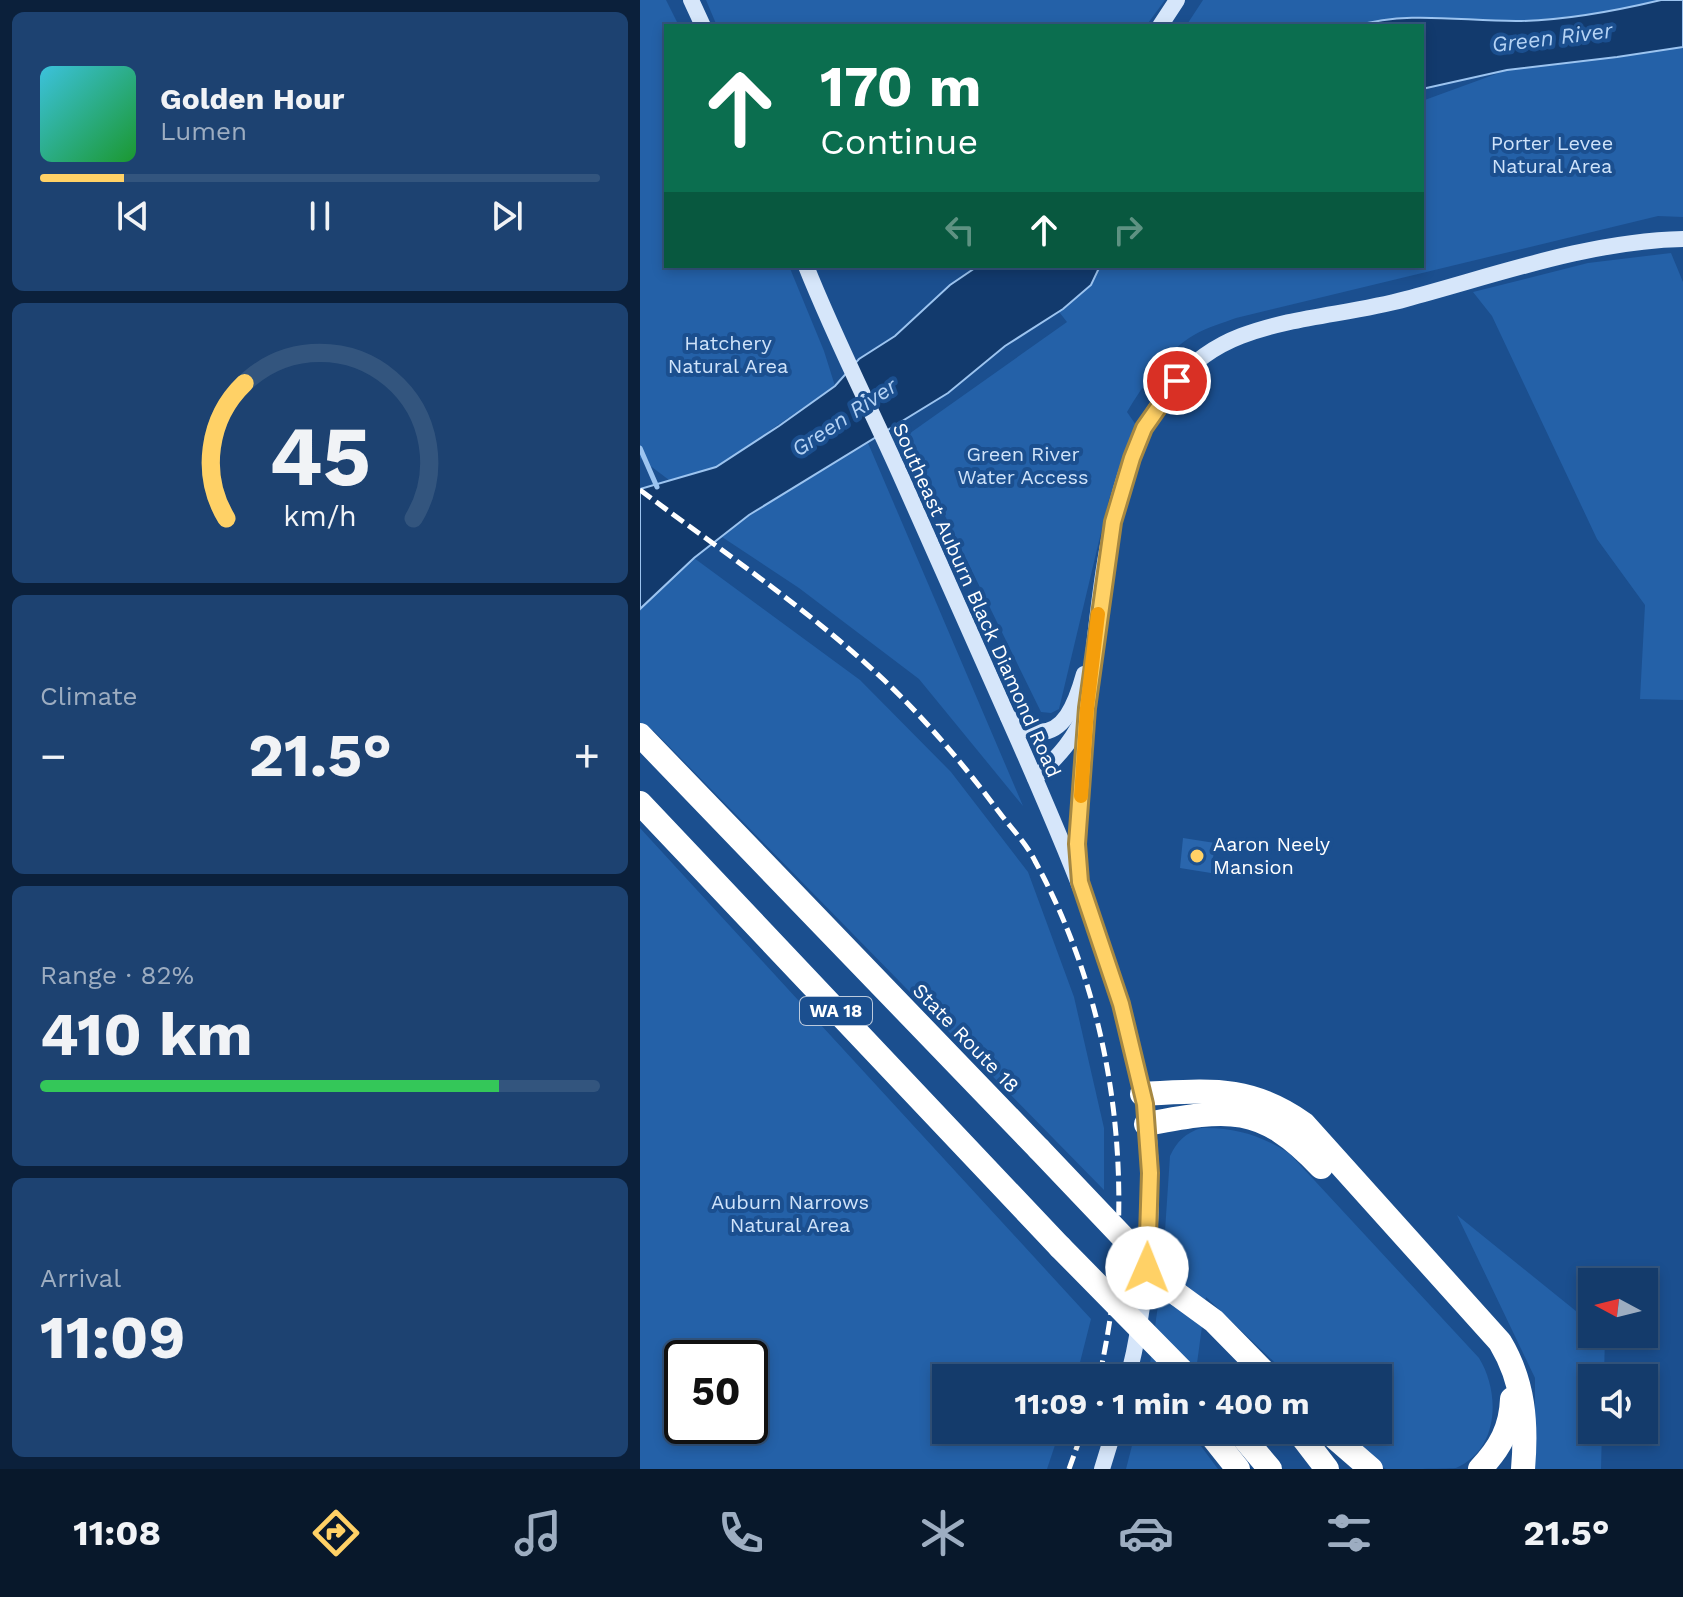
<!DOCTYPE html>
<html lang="en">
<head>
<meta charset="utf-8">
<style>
	:root { --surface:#143b6b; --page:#1d4271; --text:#f1f3f6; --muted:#9dadc1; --line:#33557e; --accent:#ffd166 }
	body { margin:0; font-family:"Work Sans",sans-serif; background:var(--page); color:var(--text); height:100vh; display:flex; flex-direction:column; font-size:30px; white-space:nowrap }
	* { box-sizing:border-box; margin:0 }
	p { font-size:26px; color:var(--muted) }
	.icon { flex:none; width:44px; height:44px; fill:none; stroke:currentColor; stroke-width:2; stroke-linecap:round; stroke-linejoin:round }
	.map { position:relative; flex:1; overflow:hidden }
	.drawer { display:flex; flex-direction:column; gap:12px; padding:12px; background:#0b203b; width:640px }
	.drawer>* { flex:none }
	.hud { position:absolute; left:24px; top:24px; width:760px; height:244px; border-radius:0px; box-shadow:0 4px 12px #0003,0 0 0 2px var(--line); background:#0b6e4f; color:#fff; overflow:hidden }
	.needle { width:52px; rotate:277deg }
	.buttons { position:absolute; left:938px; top:1268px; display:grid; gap:16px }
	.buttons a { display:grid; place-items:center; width:80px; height:80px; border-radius:0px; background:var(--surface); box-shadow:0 4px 12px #0003,0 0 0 2px var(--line); font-size:40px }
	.speed { position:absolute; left:24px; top:1340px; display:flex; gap:16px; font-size:40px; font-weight:700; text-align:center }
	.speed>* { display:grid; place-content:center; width:104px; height:104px; border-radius:50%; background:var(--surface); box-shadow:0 4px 12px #0003,0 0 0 2px var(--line); line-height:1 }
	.speed .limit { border:4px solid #111; border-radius:12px; background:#fff; color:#111 }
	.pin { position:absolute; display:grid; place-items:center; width:68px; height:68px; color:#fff; margin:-34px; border:4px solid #fff; border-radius:50%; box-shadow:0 2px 8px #0007 }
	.me { position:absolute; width:88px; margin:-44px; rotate:1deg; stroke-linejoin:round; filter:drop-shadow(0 0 6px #0008) }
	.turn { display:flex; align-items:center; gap:28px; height:168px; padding:0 24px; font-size:36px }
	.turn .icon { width:104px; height:104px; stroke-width:2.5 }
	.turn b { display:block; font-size:56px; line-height:68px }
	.lanes { display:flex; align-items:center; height:76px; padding:0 24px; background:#0003; justify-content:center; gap:40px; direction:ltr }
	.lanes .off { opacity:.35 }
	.big { font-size:60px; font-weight:700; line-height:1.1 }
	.drawer .widget { flex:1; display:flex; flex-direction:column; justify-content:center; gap:12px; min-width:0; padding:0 28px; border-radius:12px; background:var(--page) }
	.drawer .dial { align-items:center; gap:0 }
	.dial svg { height:208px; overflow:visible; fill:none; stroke:var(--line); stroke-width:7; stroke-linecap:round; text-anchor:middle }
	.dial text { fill:var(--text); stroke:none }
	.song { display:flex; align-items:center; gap:24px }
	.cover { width:96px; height:96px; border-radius:12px; background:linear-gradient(135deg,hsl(190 70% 55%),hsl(130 70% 35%)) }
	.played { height:8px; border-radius:4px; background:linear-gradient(90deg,var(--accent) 15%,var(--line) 15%) }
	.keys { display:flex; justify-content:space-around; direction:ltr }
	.heat { display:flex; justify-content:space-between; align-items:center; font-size:44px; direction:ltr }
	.charge { height:12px; border-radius:6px; background:linear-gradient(90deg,#34c759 82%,var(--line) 0) }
	.trip { position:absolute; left:292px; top:1364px; width:460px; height:80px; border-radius:0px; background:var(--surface); box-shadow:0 4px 12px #0003,0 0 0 2px var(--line); font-weight:700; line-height:80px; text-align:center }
	.tabs { display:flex; height:128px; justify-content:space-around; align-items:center; background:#08182b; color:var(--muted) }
	.tabs .icon { width:56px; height:56px }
	.tabs .on { color:var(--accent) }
	.tabs b { font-size:36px; color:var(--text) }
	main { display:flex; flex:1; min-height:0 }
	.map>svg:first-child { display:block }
</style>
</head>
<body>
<main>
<section class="drawer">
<div class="widget">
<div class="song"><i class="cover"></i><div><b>Golden Hour</b><p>Lumen</p></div></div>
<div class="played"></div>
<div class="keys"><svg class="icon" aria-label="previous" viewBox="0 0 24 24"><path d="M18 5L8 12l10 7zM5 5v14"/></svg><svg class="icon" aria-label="pause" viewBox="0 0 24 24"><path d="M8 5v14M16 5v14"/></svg><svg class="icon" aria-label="next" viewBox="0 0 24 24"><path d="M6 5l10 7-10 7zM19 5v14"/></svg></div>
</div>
<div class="widget dial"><svg viewBox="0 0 100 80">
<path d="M14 69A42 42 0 1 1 86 69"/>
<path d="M14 69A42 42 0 0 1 21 17" stroke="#ffd166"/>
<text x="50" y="56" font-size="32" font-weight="700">45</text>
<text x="50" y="72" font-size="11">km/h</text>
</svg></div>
<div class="widget"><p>Climate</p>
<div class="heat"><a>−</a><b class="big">21.5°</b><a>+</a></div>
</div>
<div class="widget"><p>Range · 82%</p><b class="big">410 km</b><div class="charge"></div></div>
<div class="widget"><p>Arrival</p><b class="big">11:09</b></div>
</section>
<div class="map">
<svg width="1043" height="1469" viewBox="0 0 1043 1469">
	<rect width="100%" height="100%" fill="#1b4f8f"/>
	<g fill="#2461a8" fill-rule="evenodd">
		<path d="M 0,0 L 26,0 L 39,26 L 26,26 L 26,266 L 149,266 L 184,351 L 195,386 L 76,467 L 29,480 L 0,458 Z"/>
		<path d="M 66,0 L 525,0 L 506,26 L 77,26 Z"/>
		<path d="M 563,0 L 1021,0 L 972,12 L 883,21 L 777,17 L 717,26 L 546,26 Z"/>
		<path d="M 1043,47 L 1043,217 L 1018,216 L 596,318 C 583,323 567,327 554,335 C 525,352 504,384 487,412 L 496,425 L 469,499 L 419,709 L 411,713 L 401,712 L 266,436 L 427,322 L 383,266 L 782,266 L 782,101 L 867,70 L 977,57 Z"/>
		<path d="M 1031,253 L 1043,282 L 1043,700 L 1000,699 L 1005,605 L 957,539 L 852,316 L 833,292 L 948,263 Z"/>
		<path d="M 228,443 L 383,806 L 279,679 L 159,588 L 82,537 L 109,515 Z"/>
		<path d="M 54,558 L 220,680 L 311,772 L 388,872 L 434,997 L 464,1128 L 464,1190 L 13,730 L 0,742 L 0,609 Z"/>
		<path d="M 0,828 L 451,1319 L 436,1378 L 306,1378 L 306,1430 L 420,1430 L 407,1469 L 0,1469 ZM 110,1358 L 110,1426 L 42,1426 L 42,1358 Z"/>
		<path d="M 561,1128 C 595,1127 623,1136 650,1154 L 839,1358 C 860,1392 860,1449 816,1468 C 802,1469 764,1469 746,1469 L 739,1465 L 705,1430 L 738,1430 L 738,1378 L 651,1378 L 566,1297 L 555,1378 L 508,1378 L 522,1276 L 530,1156 C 537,1141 546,1133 561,1128 Z"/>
		<path d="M 817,1215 L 952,1324 L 952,1334 L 965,1335 L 964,1378 L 952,1378 L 952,1430 L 962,1430 L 961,1469 L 895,1469 L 895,1378 Z"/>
		<path d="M 496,1430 L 549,1430 L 578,1469 L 486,1469 Z"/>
	</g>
	<g fill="#123a6d" stroke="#9cc4f0" stroke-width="2">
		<path d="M 1021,0 L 1043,0 L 1043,47 L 977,57 L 867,70 L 782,89 L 782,26 L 716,26 C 770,10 826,22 881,21 C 928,20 975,11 1021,0 Z"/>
		<path d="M 338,266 L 460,266 L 451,285 L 423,309 L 365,346 L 308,393 L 109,515 L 54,558 L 0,609 L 0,489 L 76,467 L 139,426 L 195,386 L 219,359 L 255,336 L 310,285 Z"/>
	</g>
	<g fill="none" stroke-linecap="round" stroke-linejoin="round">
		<path stroke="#9cc4f0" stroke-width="5" d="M 0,448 L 17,487"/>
	</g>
	<path fill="#2a66ad" d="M 543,838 L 575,843 L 571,873 L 540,868 Z"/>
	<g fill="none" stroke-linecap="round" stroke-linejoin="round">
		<g stroke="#d6e6fa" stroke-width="16">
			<path d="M 51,0 L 63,26"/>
			<path d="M 520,26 L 537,0"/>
			<path d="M 166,266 C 195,339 231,409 263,481 C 302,568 340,655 379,742 C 430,858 481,976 504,1101 C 519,1182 508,1299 488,1378"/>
			<path d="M 368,717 C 374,721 382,728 390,730 C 424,741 437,699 444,674"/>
			<path d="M 395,778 C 418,757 436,738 447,708 C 463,587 465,388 601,336 C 653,316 712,314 766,299 C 856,275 949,241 1043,239"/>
			<path d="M 439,868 L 437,844 L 446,720"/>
			<path d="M 462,1469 L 474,1430"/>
		</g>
		<g stroke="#fff" stroke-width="24">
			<path d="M 0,735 L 399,1149"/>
			<path d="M 0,803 L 420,1247"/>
			<path d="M 502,1094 C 567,1091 608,1084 664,1124 L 860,1342 C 884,1382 887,1423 883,1469"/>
			<path d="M 506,1124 C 587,1109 620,1102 681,1167"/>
			<path d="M 537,1294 L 574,1321 L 630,1378"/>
			<path d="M 567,1430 L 598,1469"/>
			<path d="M 597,1430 L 630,1469"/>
			<path d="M 657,1430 L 687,1469"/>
			<path d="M 686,1430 L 731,1469"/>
			<path d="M 840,1469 C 860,1448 871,1428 872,1399"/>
		</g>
		<g stroke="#fff" stroke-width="5" stroke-dasharray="14 6" stroke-linecap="butt">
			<path d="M 0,490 C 82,551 169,610 244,680 C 287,721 324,765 359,812 C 371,828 386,843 395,861 C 481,1019 498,1204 459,1378"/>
			<path d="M 429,1469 L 443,1430"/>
		</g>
		<g stroke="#fff" stroke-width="24">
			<path d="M 399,1149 L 537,1294"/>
			<path d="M 420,1247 L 549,1378"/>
		</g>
	</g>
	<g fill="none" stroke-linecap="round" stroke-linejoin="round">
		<g stroke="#a68842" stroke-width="20">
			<path id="route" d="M 507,1268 L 510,1173 L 505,1104 L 481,1004 L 440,882 L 437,844 L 447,708 L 473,522 L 492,458 L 504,428 L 537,381"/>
		</g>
		<use href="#route" stroke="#ffd166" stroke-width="14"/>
		<path stroke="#f59e0b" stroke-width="14" d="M 441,796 L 447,708 L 458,614"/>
	</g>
	<circle fill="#ffd166" stroke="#1b4f8f" stroke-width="3" cx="557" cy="856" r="8"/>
	<g text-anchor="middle" stroke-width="8" stroke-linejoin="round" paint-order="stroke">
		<rect fill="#1b4f8f" stroke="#bbcadd" stroke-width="2" x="160" y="997" width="72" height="28" rx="6"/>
		<g font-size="18" font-weight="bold" fill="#fff">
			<text x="196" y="1017">WA 18</text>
		</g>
		<g font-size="20" fill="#cfe3fa" stroke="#1b4f8f">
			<text x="912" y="150">Porter Levee<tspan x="912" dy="23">Natural Area</tspan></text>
			<text x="88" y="350">Hatchery<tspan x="88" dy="23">Natural Area</tspan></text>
			<text x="383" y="461">Green River<tspan x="383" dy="23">Water Access</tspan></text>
			<text x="150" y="1209">Auburn Narrows<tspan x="150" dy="23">Natural Area</tspan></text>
		</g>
		<g font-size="20" fill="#fff" stroke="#1b4f8f">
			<text transform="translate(337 600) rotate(66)" y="7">Southeast Auburn Black Diamond Road</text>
			<text transform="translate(326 1038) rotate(46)" y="7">State Route 18</text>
		</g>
		<g font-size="20" fill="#fff" stroke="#1b4f8f" text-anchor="start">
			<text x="573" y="851">Aaron Neely<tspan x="573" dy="23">Mansion</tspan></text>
		</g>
		<g font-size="22" font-style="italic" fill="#b5d3f5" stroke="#1b4f8f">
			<text transform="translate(912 37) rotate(-7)" y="8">Green River</text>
			<text transform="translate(204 417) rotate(-34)" y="8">Green River</text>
		</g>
	</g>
</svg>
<div class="buttons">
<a><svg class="needle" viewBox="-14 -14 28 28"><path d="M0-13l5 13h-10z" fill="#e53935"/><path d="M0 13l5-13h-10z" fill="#9dadc1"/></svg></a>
<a><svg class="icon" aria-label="sound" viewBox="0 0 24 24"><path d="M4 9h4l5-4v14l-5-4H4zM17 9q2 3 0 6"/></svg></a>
</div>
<div class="speed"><div class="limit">50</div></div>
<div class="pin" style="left:537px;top:381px;background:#d93025"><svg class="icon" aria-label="arrive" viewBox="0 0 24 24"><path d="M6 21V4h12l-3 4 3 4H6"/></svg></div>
<svg class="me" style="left:507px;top:1268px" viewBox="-20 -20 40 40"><circle r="19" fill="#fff"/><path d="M0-13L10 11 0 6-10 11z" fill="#ffd166"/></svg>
<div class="trip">11:09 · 1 min · 400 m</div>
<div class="hud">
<div class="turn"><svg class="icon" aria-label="ahead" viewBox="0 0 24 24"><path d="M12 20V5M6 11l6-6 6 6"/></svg><div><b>170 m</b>Continue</div></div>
<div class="lanes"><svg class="icon off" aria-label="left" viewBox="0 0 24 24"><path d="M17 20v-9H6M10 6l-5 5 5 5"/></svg><svg class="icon" aria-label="ahead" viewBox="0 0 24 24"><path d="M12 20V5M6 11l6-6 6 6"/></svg><svg class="icon off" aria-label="right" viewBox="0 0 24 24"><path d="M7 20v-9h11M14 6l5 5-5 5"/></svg></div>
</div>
</div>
</main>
<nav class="tabs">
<b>11:08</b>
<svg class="icon on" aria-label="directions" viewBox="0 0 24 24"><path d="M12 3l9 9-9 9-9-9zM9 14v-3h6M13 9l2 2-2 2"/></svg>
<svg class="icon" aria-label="music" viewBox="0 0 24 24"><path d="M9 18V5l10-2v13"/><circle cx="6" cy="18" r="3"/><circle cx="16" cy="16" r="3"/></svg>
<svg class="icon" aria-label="phone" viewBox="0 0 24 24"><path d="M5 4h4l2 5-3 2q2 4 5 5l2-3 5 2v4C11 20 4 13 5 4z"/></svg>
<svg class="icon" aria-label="climate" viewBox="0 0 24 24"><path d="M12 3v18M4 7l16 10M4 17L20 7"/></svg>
<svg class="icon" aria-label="car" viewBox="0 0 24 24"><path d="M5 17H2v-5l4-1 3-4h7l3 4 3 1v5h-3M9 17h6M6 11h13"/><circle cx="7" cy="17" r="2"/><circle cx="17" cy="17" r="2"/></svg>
<svg class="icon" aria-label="filters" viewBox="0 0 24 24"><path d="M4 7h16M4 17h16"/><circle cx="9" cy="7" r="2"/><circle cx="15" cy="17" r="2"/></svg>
<b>21.5°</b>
</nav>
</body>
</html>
